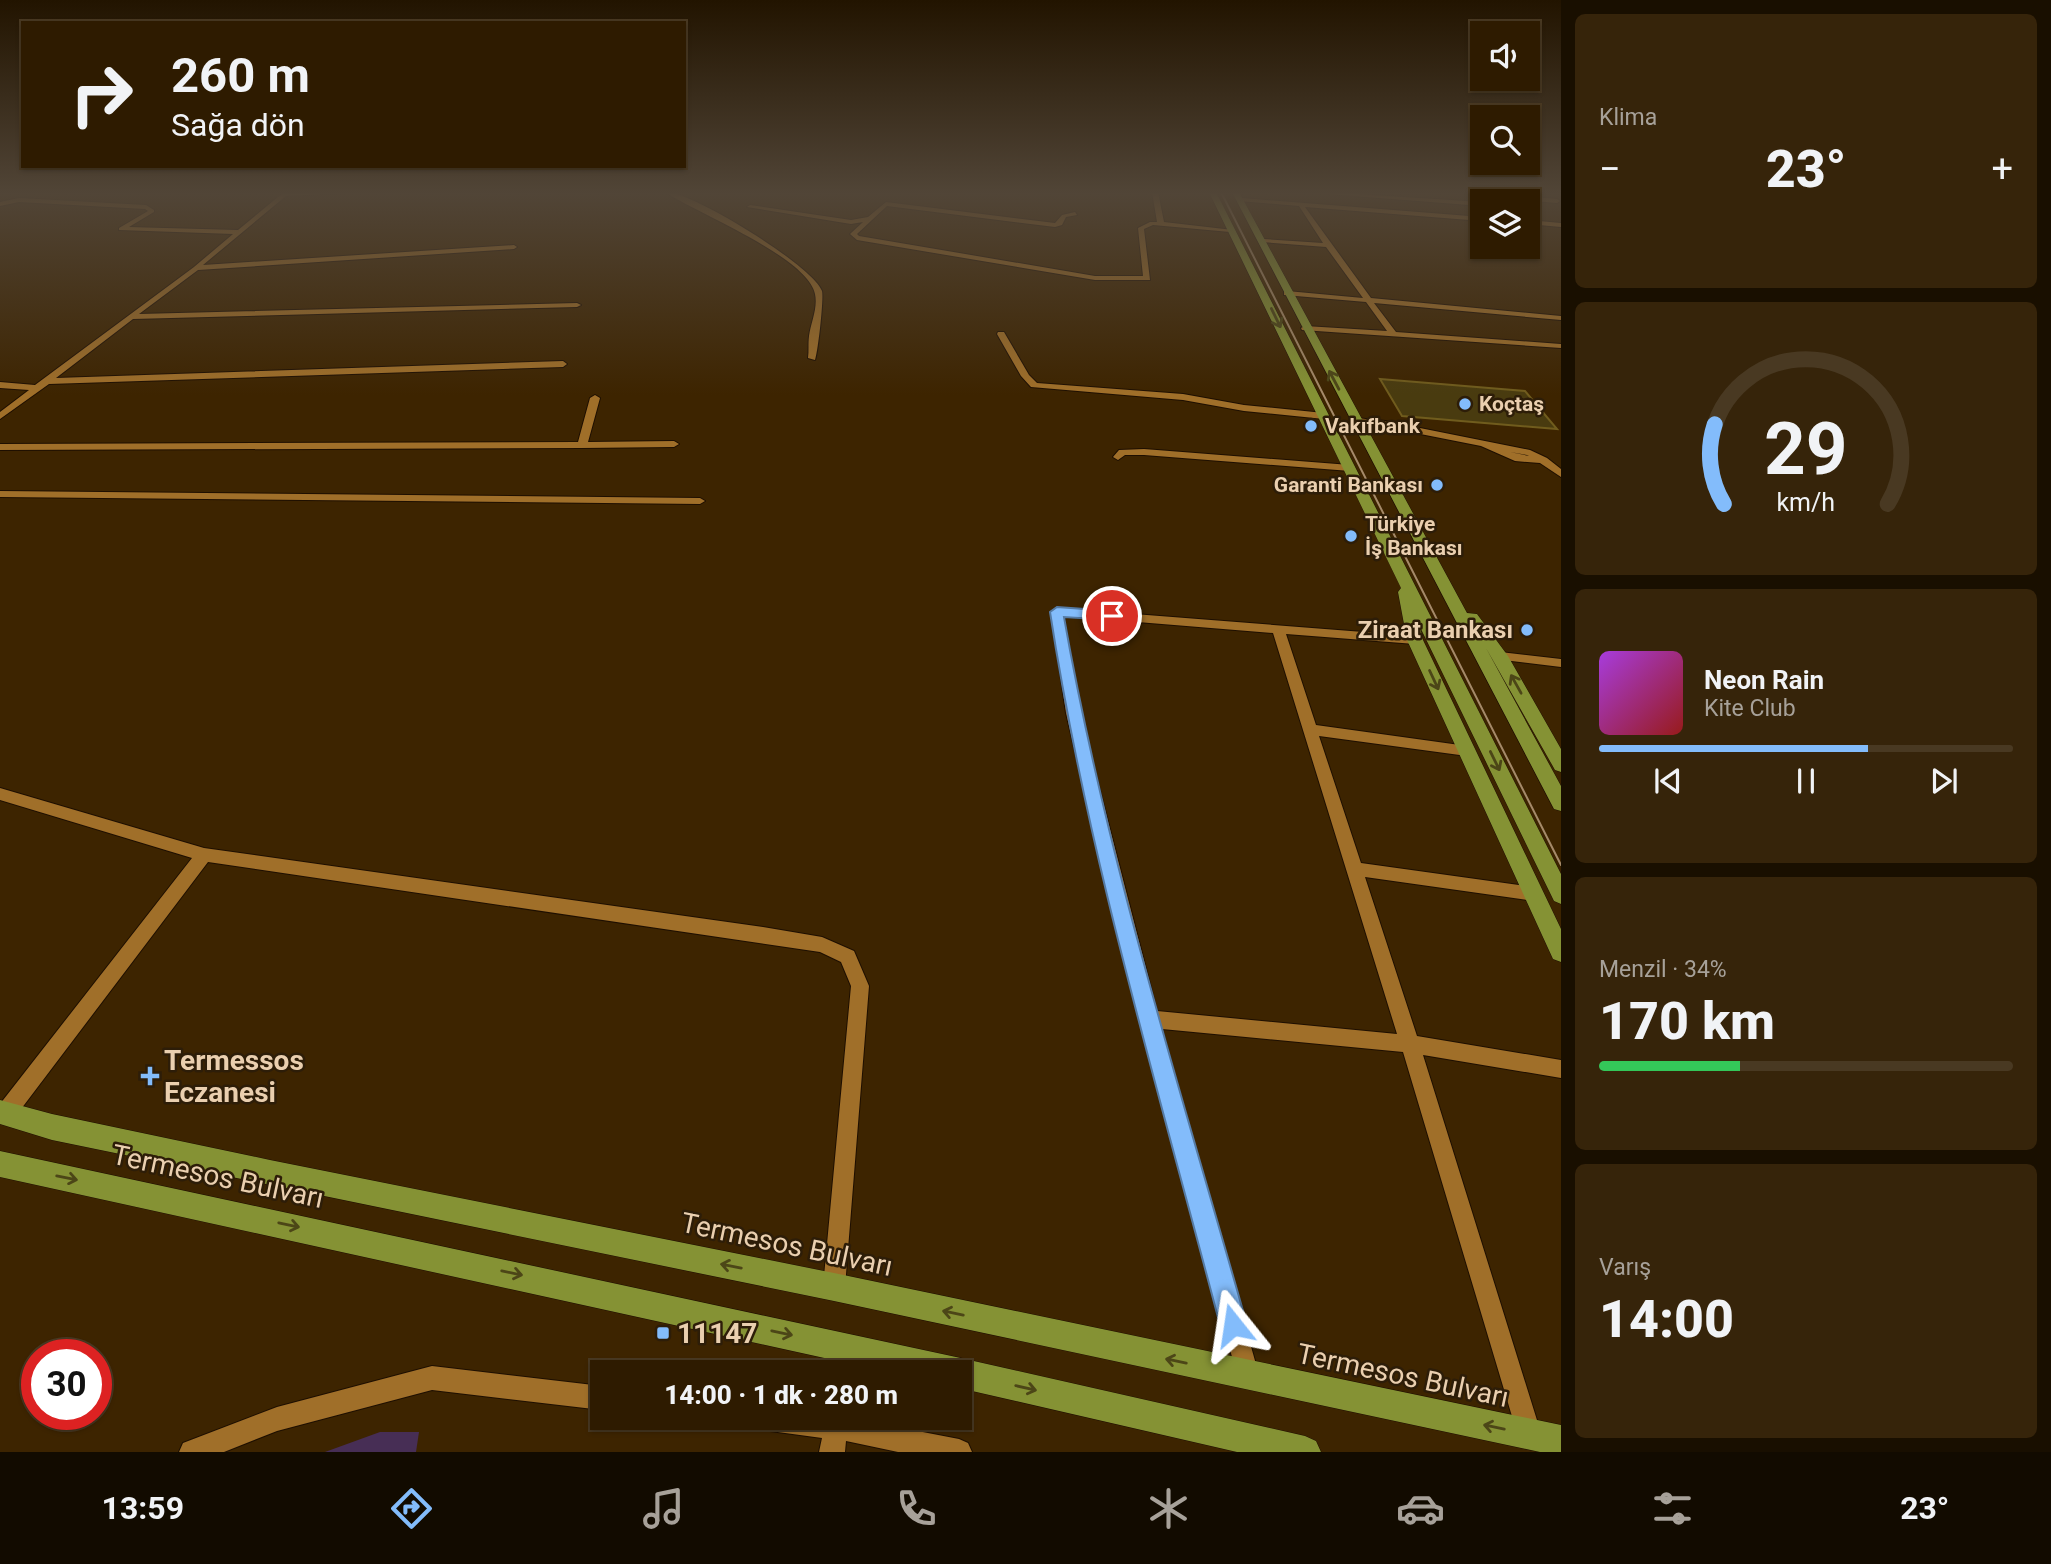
<!DOCTYPE html>
<html lang="tr">
<head>
<meta charset="utf-8">
<style>
	:root { --surface:#2e1b00; --page:#36240a; --text:#f1f3f6; --muted:#a7a199; --line:#493922; --accent:#83bcfb }
	body { margin:0; font-family:Roboto,sans-serif; background:var(--page); color:var(--text); height:100vh; display:flex; flex-direction:column; font-size:26px; white-space:nowrap }
	* { box-sizing:border-box; margin:0 }
	p { font-size:23px; color:var(--muted) }
	.icon { flex:none; width:38px; height:38px; fill:none; stroke:currentColor; stroke-width:2; stroke-linecap:round; stroke-linejoin:round }
	.map { position:relative; flex:1; overflow:hidden }
	.side { display:flex; flex-direction:column; gap:14px; padding:14px; background:#190f00; width:490px }
	.side>* { flex:none }
	.banner { position:absolute; left:21px; top:21px; width:665px; height:147px; border-radius:0px; box-shadow:0 2px 5px #0004,0 0 0 2px var(--line); background:#2e1b00; color:var(--text); overflow:hidden }
	.controls { position:absolute; left:1470px; top:21px; display:grid; gap:14px }
	.controls a { display:grid; place-items:center; width:70px; height:70px; border-radius:0px; background:var(--surface); box-shadow:0 2px 5px #0004,0 0 0 2px var(--line); font-size:35px }
	.speed { position:absolute; left:21px; top:1339px; display:flex; gap:14px; font-size:35px; font-weight:700; text-align:center }
	.speed>* { display:grid; place-content:center; width:91px; height:91px; border-radius:50%; background:var(--surface); box-shadow:0 2px 5px #0004,0 0 0 2px var(--line); line-height:1 }
	.speed .limit { border:10px solid #d22; background:#fff; color:#111 }
	.pin { position:absolute; display:grid; place-items:center; width:60px; height:60px; color:#fff; margin:-30px; border:4px solid #fff; border-radius:50%; box-shadow:0 2px 7px #0007 }
	.me { position:absolute; width:77px; margin:-38px; rotate:345deg; stroke-linejoin:round; filter:drop-shadow(0 0 5px #0008) }
	.turn { display:flex; align-items:center; gap:24px; height:147px; padding:0 35px; font-size:32px }
	.turn .icon { width:91px; height:91px; stroke-width:2.5 }
	.turn b { display:block; font-size:49px; line-height:60px }
	.big { font-size:52px; font-weight:800; line-height:1.1 }
	.side .card { flex:1; display:flex; flex-direction:column; justify-content:center; gap:10px; min-width:0; padding:0 24px; border-radius:10px; background:var(--page) }
	.side .dial { align-items:center; gap:0 }
	.dial svg { height:182px; overflow:visible; fill:none; stroke:var(--line); stroke-width:7; stroke-linecap:round; text-anchor:middle }
	.dial text { fill:var(--text); stroke:none }
	.song { display:flex; align-items:center; gap:21px }
	.cover { width:84px; height:84px; border-radius:10px; background:linear-gradient(135deg,hsl(280 70% 55%),hsl(0 70% 35%)) }
	.played { height:7px; border-radius:4px; background:linear-gradient(90deg,var(--accent) 65%,var(--line) 65%) }
	.keys { display:flex; justify-content:space-around; direction:ltr }
	.heat { display:flex; justify-content:space-between; align-items:center; font-size:38px; direction:ltr }
	.charge { height:10px; border-radius:5px; background:linear-gradient(90deg,#34c759 34%,var(--line) 0) }
	.trip { position:absolute; left:590px; top:1360px; width:382px; height:70px; border-radius:0px; background:var(--surface); box-shadow:0 2px 5px #0004,0 0 0 2px var(--line); font-weight:800; line-height:70px; text-align:center }
	.tabs { display:flex; height:112px; justify-content:space-around; align-items:center; background:#120b00; color:var(--muted) }
	.tabs .icon { width:49px; height:49px }
	.tabs .selected { color:var(--accent) }
	.tabs b { font-size:32px; color:var(--text) }
	main { display:flex; flex:1; min-height:0 }
	.map>svg:first-child { display:block }
</style>
</head>
<body>
<main>
<div class="map">
<svg width="1561" height="1452" viewBox="0 0 1561 1452">
	<rect width="100%" height="100%" fill="#3d2400"/>
	<path fill="#472e55" d="M 380,1432 L 419,1432 L 416,1452 L 325,1452 Z"/>
	<path fill="#493b0f" stroke="#705c1d" stroke-width="2" d="M 1380,379 L 1525,391 L 1557,429 L 1402,416 Z"/>
	<g fill="none" stroke-linecap="round" stroke-linejoin="round">
		<g stroke="#1e0f00" stroke-width="2">
			<g id="street">
				<path d="M 284,192 L 362,192 L 286,196 L 203,265 L 514,245 L 517,247 L 514,249 L 198,270 L 139,314 L 577,303 L 581,305 L 577,307 L 133,319 L 56,378 L 563,361 L 567,364 L 563,367 L 49,384 L 0,419 L 0,412 L 29,390 L 0,388 L 0,382 L 35,385 L 194,267 L 233,234 L 119,230 L 119,228 L 148,211 L 145,209 L 19,202 L 0,206 L 0,202 L 19,198 L 146,205 L 154,210 L 154,212 L 129,227 L 238,230 Z"/>
				<path d="M 665,192 C 690,190 813,266 822,291 C 824,298 818,352 815,360 L 808,358 C 809,351 808,344 809,336 C 811,322 818,308 815,294 C 808,257 696,213 665,192 Z"/>
				<path d="M 1152,192 L 1158,192 L 1164,222 L 1233,230 L 1230,232 L 1153,225 L 1144,229 L 1150,280 L 1095,280 L 857,240 L 850,234 L 863,222 L 851,224 L 747,207 L 750,205 L 851,220 L 868,217 L 886,202 L 1055,223 L 1062,215 L 1075,212 L 1077,215 L 1066,217 L 1062,225 L 1055,227 L 887,206 L 857,234 L 859,236 L 1095,276 L 1143,276 L 1138,228 L 1150,222 L 1157,222 Z"/>
				<path d="M 1325,192 L 1482,202 L 1482,206 L 1328,194 Z"/>
				<path d="M 1471,192 L 1557,199 L 1560,201 L 1557,203 L 1469,195 Z"/>
				<path d="M 1241,198 L 1482,217 L 1482,221 L 1305,207 L 1371,298 L 1561,316 L 1561,320 L 1374,303 L 1396,332 L 1561,344 L 1561,348 L 1302,330 L 1301,328 L 1305,326 L 1387,331 L 1366,302 L 1284,295 L 1284,291 L 1287,291 L 1363,298 L 1326,247 L 1261,242 L 1263,239 L 1323,243 L 1299,206 L 1239,201 Z"/>
				<path d="M 1528,220 L 1561,223 L 1561,227 L 1528,224 Z"/>
				<path d="M 998,332 L 1004,332 L 1029,375 L 1037,383 L 1183,394 L 1244,405 L 1324,413 L 1329,416 L 1324,419 L 1244,411 L 1183,400 L 1031,387 L 1021,376 L 997,334 Z"/>
				<path d="M 595,395 L 600,398 L 588,442 L 674,441 L 679,444 L 674,447 L 582,448 L 0,450 L 0,444 L 578,442 L 590,398 Z"/>
				<path d="M 1356,418 L 1385,421 L 1530,450 L 1547,458 L 1561,469 L 1561,477 L 1540,463 L 1515,461 L 1481,446 L 1385,427 L 1353,423 L 1351,421 ZM 1510,452 L 1527,455 L 1529,456 Z"/>
				<path d="M 1144,449 L 1350,465 L 1355,468 L 1350,471 L 1144,455 L 1125,455 L 1118,460 L 1113,457 L 1119,450 Z"/>
				<path d="M 0,491 L 700,498 L 705,501 L 700,504 L 0,497 Z"/>
				<path d="M 1057,608 L 1415,636 L 1421,640 L 1415,644 L 1286,634 L 1316,725 L 1467,746 L 1472,747 L 1474,751 L 1472,755 L 1467,756 L 1319,736 L 1361,863 L 1534,887 L 1540,889 L 1542,894 L 1540,899 L 1534,901 L 1365,877 L 1417,1036 L 1561,1060 L 1561,1078 L 1423,1055 L 1541,1433 L 1538,1442 L 1529,1445 L 1520,1442 L 1517,1433 L 1403,1052 L 1162,1029 L 1259,1375 L 1255,1383 L 1247,1387 L 1239,1383 L 1116,926 L 1066,713 L 1051,612 ZM 1064,616 L 1273,633 L 1397,1034 L 1157,1011 L 1080,713 Z"/>
				<path d="M 1500,652 L 1561,659 L 1561,667 L 1495,659 L 1494,656 Z"/>
				<path d="M 0,788 L 204,848 L 763,927 L 822,937 L 854,951 L 869,986 L 845,1287 L 842,1295 L 834,1298 L 826,1295 L 823,1287 L 851,986 L 841,962 L 820,952 L 208,862 L 12,1121 L 5,1124 L 0,1122 L 0,1104 L 192,858 L 0,800 Z"/>
				<path d="M 851,1336 L 859,1340 L 863,1348 L 859,1372 L 835,1372 L 843,1340 Z"/>
				<path d="M 432,1366 L 602,1386 L 602,1410 L 432,1390 L 277,1431 L 224,1452 L 179,1452 L 183,1443 L 277,1407 Z"/>
				<path d="M 751,1418 L 850,1418 L 959,1439 L 968,1443 L 972,1452 L 898,1452 L 846,1441 L 845,1452 L 819,1452 L 822,1438 L 763,1430 L 754,1427 Z"/>
			</g>
		</g>
		<g stroke="#1e0f00" stroke-width="1">
			<g id="primary">
				<path d="M 1209,192 L 1216,192 L 1561,874 L 1561,904 L 1554,901 L 1420,627 L 1423,640 L 1561,929 L 1561,962 L 1553,959 L 1407,640 L 1398,592 L 1401,588 Z"/>
				<path d="M 1232,192 L 1239,192 L 1467,613 L 1477,614 L 1508,656 L 1561,749 L 1561,772 L 1555,770 L 1486,648 L 1561,786 L 1561,811 L 1554,809 Z"/>
				<path d="M 0,1100 L 52,1114 L 270,1160 L 834,1273 L 1561,1425 L 1561,1452 L 1540,1452 L 834,1301 L 52,1140 L 0,1124 Z"/>
				<path d="M 0,1151 L 956,1357 L 1305,1436 L 1316,1441 L 1321,1452 L 1237,1452 L 959,1388 L 959,1372 L 888,1372 L 0,1177 Z"/>
			</g>
		</g>
		<use href="#street" fill="#a06f29" fill-rule="evenodd"/>
		<use href="#primary" fill="#859234" fill-rule="evenodd"/>
		<path stroke="#a58a69" stroke-width="2" d="M 1221,192 L 1561,865"/>
	</g>
	<defs><path id="oneway-shaft" d="M-6 0H5M1.5-3L5.5 0L1.5 3" fill="none" stroke-width="1.6" stroke-linecap="round" stroke-linejoin="round" transform="scale(1.75)"/></defs>
	<g stroke="#4c4617">
		<use href="#oneway-shaft" transform="translate(1276 318) rotate(64)"/>
		<use href="#oneway-shaft" transform="translate(1334 380) rotate(-118)"/>
		<use href="#oneway-shaft" transform="translate(1434 680) rotate(65)"/>
		<use href="#oneway-shaft" transform="translate(1516 684) rotate(-119)"/>
		<use href="#oneway-shaft" transform="translate(1495 761) rotate(64)"/>
		<use href="#oneway-shaft" transform="translate(67 1178) rotate(11)"/>
		<use href="#oneway-shaft" transform="translate(289 1225) rotate(12)"/>
		<use href="#oneway-shaft" transform="translate(731 1266) rotate(-169)"/>
		<use href="#oneway-shaft" transform="translate(512 1273) rotate(12)"/>
		<use href="#oneway-shaft" transform="translate(953 1313) rotate(-168)"/>
		<use href="#oneway-shaft" transform="translate(782 1333) rotate(12)"/>
		<use href="#oneway-shaft" transform="translate(1176 1361) rotate(-168)"/>
		<use href="#oneway-shaft" transform="translate(1026 1388) rotate(13)"/>
		<use href="#oneway-shaft" transform="translate(1494 1427) rotate(-168)"/>
	</g>
	<linearGradient id="sky" x2="0" y2="1"><stop stop-color="#221400"/><stop offset="0.49" stop-color="#514537"/><stop offset="1" stop-color="#514537" stop-opacity="0"/></linearGradient>
	<rect width="1561" height="395" fill="url(#sky)"/>
	<path fill="#83bcfb" stroke="#557aa3" stroke-width="2" d="M 1057,607 L 1112,611 L 1119,616 L 1112,620 L 1064,617 C 1106,857 1181,1091 1247,1325 L 1243,1334 L 1233,1338 L 1224,1334 L 1220,1325 C 1158,1089 1087,853 1050,612 Z"/>
	<g fill="#83bcfb" stroke="#2d1d08" stroke-width="2.5">
		<circle cx="1465" cy="404" r="7"/>
		<circle cx="1311" cy="426" r="7"/>
		<circle cx="1437" cy="485" r="7"/>
		<circle cx="1351" cy="536" r="7"/>
		<circle cx="1527" cy="630" r="7"/>
		<path d="M146.5 1065.5h7v7h7v7h-7v7h-7v-7h-7v-7h7z"/>
		<rect x="656" y="1326" width="14" height="14" rx="3.5"/>
	</g>
	<g text-anchor="middle" stroke-width="5" stroke-linejoin="round" paint-order="stroke">
		<g font-size="21" font-weight="bold" fill="#eacfaf" stroke="#2d1d08" text-anchor="start">
			<text x="1479" y="411">Koçtaş</text>
			<text x="1325" y="433">Vakıfbank</text>
			<text x="1423" y="492" text-anchor="end">Garanti Bankası</text>
			<text x="1365" y="531">Türkiye<tspan x="1365" dy="24">İş Bankası</tspan></text>
		</g>
		<g font-size="24" font-weight="bold" fill="#eacfaf" stroke="#2d1d08" text-anchor="end">
			<text x="1513" y="638">Ziraat Bankası</text>
		</g>
		<g font-size="28" font-weight="bold" fill="#eacfaf" stroke="#2d1d08" text-anchor="start">
			<text x="164" y="1070">Termessos<tspan x="164" dy="32">Eczanesi</tspan></text>
			<text x="677" y="1343">11147</text>
		</g>
		<g font-size="28" fill="#eacfaf" stroke="#2d1d08">
			<text transform="translate(218 1176) rotate(12)" y="10">Termesos Bulvarı</text>
			<text transform="translate(787 1244) rotate(12)" y="10">Termesos Bulvarı</text>
			<text transform="translate(1403 1375) rotate(12)" y="10">Termesos Bulvarı</text>
		</g>
	</g>
</svg>
<div class="controls">
<a><svg class="icon" aria-label="sound" viewBox="0 0 24 24"><path d="M4 9h4l5-4v14l-5-4H4zM17 9q2 3 0 6"/></svg></a>
<a><svg class="icon" aria-label="search" viewBox="0 0 24 24"><circle cx="10" cy="10" r="6"/><path d="M15 15l6 6"/></svg></a>
<a><svg class="icon" aria-label="layers" viewBox="0 0 24 24"><path d="M12 4l9 5-9 5-9-5zM3 14l9 5 9-5"/></svg></a>
</div>
<div class="speed"><div class="limit">30</div></div>
<div class="pin" style="left:1112px;top:616px;background:#d93025"><svg class="icon" aria-label="arrive" viewBox="0 0 24 24"><path d="M6 21V4h12l-3 4 3 4H6"/></svg></div>
<svg class="me" style="left:1233px;top:1325px" viewBox="-20 -20 40 40"><path d="M0-17L14 15 0 8-14 15z" fill="#83bcfb" stroke="#fff" stroke-width="4"/></svg>
<div class="trip">14:00 · 1 dk · 280 m</div>
<div class="banner">
<div class="turn"><svg class="icon" aria-label="right" viewBox="0 0 24 24"><path d="M7 20v-9h11M14 6l5 5-5 5"/></svg><div><b>260 m</b>Sağa dön</div></div>
</div>
</div>
<section class="side">
<div class="card"><p>Klima</p>
<div class="heat"><a>−</a><b class="big">23°</b><a>+</a></div>
</div>
<div class="card dial"><svg viewBox="0 0 100 80">
<path d="M14 69A42 42 0 1 1 86 69"/>
<path d="M14 69A42 42 0 0 1 10 34" stroke="#83bcfb"/>
<text x="50" y="56" font-size="32" font-weight="700">29</text>
<text x="50" y="72" font-size="11">km/h</text>
</svg></div>
<div class="card">
<div class="song"><i class="cover"></i><div><b>Neon Rain</b><p>Kite Club</p></div></div>
<div class="played"></div>
<div class="keys"><svg class="icon" aria-label="previous" viewBox="0 0 24 24"><path d="M18 5L8 12l10 7zM5 5v14"/></svg><svg class="icon" aria-label="pause" viewBox="0 0 24 24"><path d="M8 5v14M16 5v14"/></svg><svg class="icon" aria-label="next" viewBox="0 0 24 24"><path d="M6 5l10 7-10 7zM19 5v14"/></svg></div>
</div>
<div class="card"><p>Menzil · 34%</p><b class="big">170 km</b><div class="charge"></div></div>
<div class="card"><p>Varış</p><b class="big">14:00</b></div>
</section>
</main>
<nav class="tabs">
<b>13:59</b>
<svg class="icon selected" aria-label="directions" viewBox="0 0 24 24"><path d="M12 3l9 9-9 9-9-9zM9 14v-3h6M13 9l2 2-2 2"/></svg>
<svg class="icon" aria-label="music" viewBox="0 0 24 24"><path d="M9 18V5l10-2v13"/><circle cx="6" cy="18" r="3"/><circle cx="16" cy="16" r="3"/></svg>
<svg class="icon" aria-label="phone" viewBox="0 0 24 24"><path d="M5 4h4l2 5-3 2q2 4 5 5l2-3 5 2v4C11 20 4 13 5 4z"/></svg>
<svg class="icon" aria-label="climate" viewBox="0 0 24 24"><path d="M12 3v18M4 7l16 10M4 17L20 7"/></svg>
<svg class="icon" aria-label="car" viewBox="0 0 24 24"><path d="M5 17H2v-5l4-1 3-4h7l3 4 3 1v5h-3M9 17h6M6 11h13"/><circle cx="7" cy="17" r="2"/><circle cx="17" cy="17" r="2"/></svg>
<svg class="icon" aria-label="filters" viewBox="0 0 24 24"><path d="M4 7h16M4 17h16"/><circle cx="9" cy="7" r="2"/><circle cx="15" cy="17" r="2"/></svg>
<b>23°</b>
</nav>
</body>
</html>
